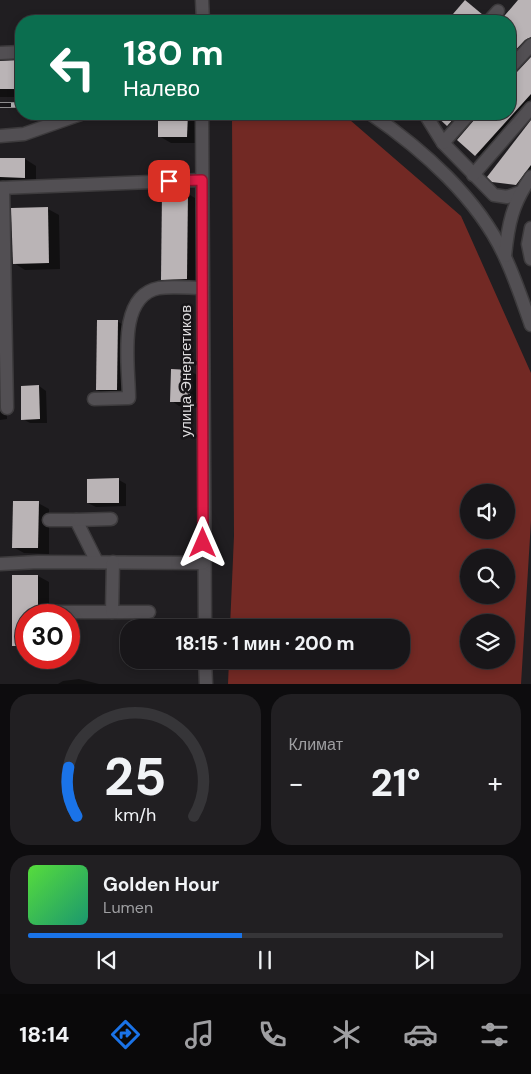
<!DOCTYPE html>
<html lang="ru">
<head>
<meta charset="utf-8">
<style>
	:root { --surface:#181619; --page:#211f22; --text:#f1f3f6; --muted:#9f9fa2; --line:#363538; --accent:#1a73e8 }
	body { margin:0; font-family:"DM Sans",sans-serif; background:var(--page); color:var(--text); height:100vh; display:flex; flex-direction:column; font-size:19px; white-space:nowrap }
	* { box-sizing:border-box; margin:0 }
	p { font-size:16px; color:var(--muted) }
	.icon { flex:none; width:28px; height:28px; fill:none; stroke:currentColor; stroke-width:2; stroke-linecap:round; stroke-linejoin:round }
	.map { position:relative; height:684px; overflow:hidden }
	.details { display:flex; flex-direction:column; gap:10px; padding:10px; background:#0d0c0e; flex:1 }
	.details>* { flex:none }
	.guide { position:absolute; left:15px; top:15px; width:501px; height:105px; border-radius:20px; box-shadow:0 2px 8px #0003,0 0 0 1px var(--line); background:#0b6e4f; color:#fff; overflow:hidden }
	.tools { position:absolute; left:460px; top:484px; display:grid; gap:10px }
	.tools a { display:grid; place-items:center; width:55px; height:55px; border-radius:50%; background:var(--surface); box-shadow:0 2px 8px #0003,0 0 0 1px var(--line); font-size:25px }
	.speed { position:absolute; left:15px; top:604px; display:flex; gap:10px; font-size:25px; font-weight:700; text-align:center }
	.speed>* { display:grid; place-content:center; width:65px; height:65px; border-radius:50%; background:var(--surface); box-shadow:0 2px 8px #0003,0 0 0 1px var(--line); line-height:1 }
	.speed .limit { border:8px solid #d22; background:#fff; color:#111 }
	.pin { position:absolute; display:grid; place-items:center; width:42px; height:42px; color:#fff; margin:-21px; border-radius:10px; box-shadow:0 2px 8px #0006 }
	.me { position:absolute; width:55px; margin:-28px; rotate:0deg; stroke-linejoin:round; filter:drop-shadow(0 0 4px #0008) }
	.turn { display:flex; align-items:center; gap:18px; height:105px; padding:0 25px; font-size:22px }
	.turn .icon { width:65px; height:65px; stroke-width:2.5 }
	.turn b { display:block; font-size:35px; line-height:42px }
	.big { font-size:38px; font-weight:800; line-height:1.1 }
	.details .widget { flex:1; display:flex; flex-direction:column; justify-content:center; gap:8px; min-width:0; padding:0 18px; border-radius:20px; background:var(--page) }
	.details .dial { align-items:center; gap:0 }
	.dial svg { height:130px; overflow:visible; fill:none; stroke:var(--line); stroke-width:7; stroke-linecap:round; text-anchor:middle }
	.dial text { fill:var(--text); stroke:none }
	.song { display:flex; align-items:center; gap:15px }
	.cover { width:60px; height:60px; border-radius:8px; background:linear-gradient(135deg,hsl(110 70% 55%),hsl(160 70% 35%)) }
	.played { height:5px; border-radius:2px; background:linear-gradient(90deg,var(--accent) 45%,var(--line) 45%) }
	.keys { display:flex; justify-content:space-around; direction:ltr }
	.heat { display:flex; justify-content:space-between; align-items:center; font-size:28px; direction:ltr }
	.details .tiles { flex:1; display:grid; gap:10px; grid-template-columns:1fr 1fr }
	.widget:last-child { grid-column:span 2 }
	.trip { position:absolute; left:120px; top:619px; width:290px; height:50px; border-radius:20px; background:var(--surface); box-shadow:0 2px 8px #0003,0 0 0 1px var(--line); font-weight:800; line-height:50px; text-align:center }
	.tab-bar { display:flex; height:80px; justify-content:space-around; align-items:center; background:#0a090a; color:var(--muted) }
	.tab-bar .icon { width:35px; height:35px }
	.tab-bar .on { color:var(--accent) }
	.tab-bar b { font-size:22px; color:var(--text) }
	.map>svg:first-child { display:block }
</style>
</head>
<body>
<div class="map">
<svg width="531" height="684" viewBox="0 0 531 684">
	<rect width="100%" height="100%" fill="#201e21"/>
	<path fill="#722924" fill-rule="evenodd" d="M 232,114 L 343,114 L 461,216 L 531,373 L 531,521 L 521,684 L 228,684 L 229,660 L 401,660 L 401,628 L 230,627 L 234,536 ZM 469,492 L 506,492 L 506,530 L 469,530 ZM 469,558 L 506,558 L 506,595 L 469,595 ZM 469,622 L 506,622 L 506,660 L 469,660 Z"/>
	<g fill="#0007">
		<path d="M 520,0 L 531,0 L 531,40 L 510,61 L 510,21 L 502,21 Z"/>
		<path d="M 466,2 L 486,18 L 485,21 L 449,21 Z"/>
		<path d="M 531,59 L 531,99 L 479,156 L 476,155 L 478,114 L 510,114 L 510,77 L 516,75 Z"/>
		<path d="M 21,60 L 21,97 L 0,97 L 0,62 Z"/>
		<path d="M 160,114 L 198,114 L 198,143 L 171,143 L 159,136 Z"/>
		<path d="M 436,114 L 464,114 L 451,127 Z"/>
		<path d="M 531,122 L 531,170 L 520,186 L 493,181 L 489,177 Z"/>
		<path d="M 0,159 L 25,159 L 36,166 L 36,183 L 0,183 Z"/>
		<path d="M 187,193 L 198,200 L 198,285 L 174,285 L 163,279 Z"/>
		<path d="M 48,209 L 59,215 L 60,269 L 25,270 L 14,263 Z"/>
		<path d="M 117,321 L 128,328 L 128,396 L 108,396 L 97,390 Z"/>
		<path d="M 0,340 L 5,342 L 7,419 L 0,420 Z"/>
		<path d="M 172,371 L 190,371 L 197,375 L 197,406 L 179,406 L 172,401 Z"/>
		<path d="M 39,386 L 46,391 L 47,423 L 30,423 L 23,419 Z"/>
		<path d="M 119,480 L 126,484 L 126,506 L 96,507 L 88,503 Z"/>
		<path d="M 38,503 L 49,509 L 49,554 L 24,553 L 13,547 Z"/>
		<path d="M 38,576 L 49,582 L 49,615 L 26,615 L 26,651 L 24,651 L 13,645 Z"/>
		<path d="M 79,679 L 99,684 L 58,684 L 63,681 Z"/>
	</g>
	<g fill="#bab4b6">
		<path d="M 465,0 L 483,15 L 481,21 L 447,21 Z"/>
		<path d="M 518,0 L 531,0 L 531,37 L 525,40 L 510,56 L 510,21 L 500,21 Z"/>
		<path d="M 531,57 L 531,94 L 475,156 L 457,140 L 475,119 L 477,114 L 510,114 L 510,76 L 516,73 Z"/>
		<path d="M 21,60 L 21,89 L 0,89 L 0,61 Z"/>
		<path d="M 158,114 L 188,114 L 187,137 L 158,137 Z"/>
		<path d="M 434,114 L 458,114 L 447,126 Z"/>
		<path d="M 531,120 L 531,165 L 516,185 L 492,182 L 487,177 Z"/>
		<path d="M 0,158 L 25,158 L 25,178 L 0,177 Z"/>
		<path d="M 162,192 L 188,192 L 187,279 L 161,280 Z"/>
		<path d="M 48,207 L 49,263 L 13,264 L 11,208 Z"/>
		<path d="M 97,320 L 118,320 L 117,390 L 96,390 Z"/>
		<path d="M 171,369 L 190,370 L 190,402 L 170,402 Z"/>
		<path d="M 39,385 L 40,419 L 21,420 L 21,386 Z"/>
		<path d="M 119,478 L 119,503 L 87,503 L 87,479 Z"/>
		<path d="M 13,501 L 39,501 L 38,548 L 12,548 Z"/>
		<path d="M 12,575 L 38,575 L 38,615 L 26,615 L 26,646 L 12,646 Z"/>
	</g>
	<g fill="none" stroke-linecap="round" stroke-linejoin="round">
		<g stroke="#3d3b3d" stroke-width="15">
			<g id="minor">
				<path d="M 202,0 L 203,21"/>
				<path d="M 489,21 L 498,11"/>
				<path d="M 0,53 L 21,52"/>
				<path d="M 510,68 L 531,45"/>
				<path d="M 202,114 L 205,628"/>
				<path d="M 371,114 C 422,149 479,199 505,257 C 515,278 523,302 531,325"/>
				<path d="M 425,114 L 443,143 L 494,195 L 507,197 L 521,192"/>
				<path d="M 0,136 L 24,134 L 81,114"/>
				<path d="M 443,143 L 469,114"/>
				<path d="M 473,175 L 531,108"/>
				<path d="M 0,188 L 201,180"/>
				<path d="M 3,188 L 7,408"/>
				<path d="M 531,228 L 528,244 L 531,259"/>
				<path d="M 505,256 C 508,225 512,204 531,177"/>
				<path d="M 94,399 L 129,398 C 129,366 116,296 159,288 C 173,286 189,288 202,288"/>
				<path d="M 49,520 L 76,520 L 97,562"/>
				<path d="M 76,520 L 111,519"/>
				<path d="M 0,564 L 38,562 L 203,563"/>
				<path d="M 52,612 L 149,612"/>
				<path d="M 112,612 L 113,562"/>
				<path d="M 205,660 L 206,684"/>
			</g>
		</g>
		<use href="#minor" stroke="#524f53" stroke-width="12"/>
		<g stroke="#b3b1b3" stroke-width="5.5">
			<path id="rail" d="M 0,105 L 21,105"/>
		</g>
		<use href="#rail" stroke="#171518" stroke-width="4" stroke-dasharray="11" stroke-linecap="butt"/>
	</g>
	<g fill="none" stroke-linecap="round" stroke-linejoin="round">
		<g stroke="#92132f" stroke-width="12">
			<path id="route" d="M 169,181 L 202,180 L 203,543"/>
		</g>
		<use href="#route" stroke="#e11d48" stroke-width="9"/>
	</g>
	<g text-anchor="middle" stroke-width="5" stroke-linejoin="round" paint-order="stroke">
		<g font-size="15" fill="#dddbdd" stroke="#171518">
			<text transform="translate(186 371) rotate(-90)" y="5">улица Энергетиков</text>
		</g>
	</g>
</svg>
<div class="tools">
<a><svg class="icon" aria-label="sound" viewBox="0 0 24 24"><path d="M4 9h4l5-4v14l-5-4H4zM17 9q2 3 0 6"/></svg></a>
<a><svg class="icon" aria-label="search" viewBox="0 0 24 24"><circle cx="10" cy="10" r="6"/><path d="M15 15l6 6"/></svg></a>
<a><svg class="icon" aria-label="layers" viewBox="0 0 24 24"><path d="M12 4l9 5-9 5-9-5zM3 14l9 5 9-5"/></svg></a>
</div>
<div class="speed"><div class="limit">30</div></div>
<div class="pin" style="left:169px;top:181px;background:#d93025"><svg class="icon" aria-label="arrive" viewBox="0 0 24 24"><path d="M6 21V4h12l-3 4 3 4H6"/></svg></div>
<svg class="me" style="left:203px;top:543px" viewBox="-20 -20 40 40"><path d="M0-17L14 15 0 8-14 15z" fill="#e11d48" stroke="#fff" stroke-width="4"/></svg>
<div class="trip">18:15 · 1 мин · 200 m</div>
<div class="guide">
<div class="turn"><svg class="icon" aria-label="left" viewBox="0 0 24 24"><path d="M17 20v-9H6M10 6l-5 5 5 5"/></svg><div><b>180 m</b>Налево</div></div>
</div>
</div>
<section class="details">
<div class="tiles">
<div class="widget dial"><svg viewBox="0 0 100 80">
<path d="M14 69A42 42 0 1 1 86 69"/>
<path d="M14 69A42 42 0 0 1 9 39" stroke="#1a73e8"/>
<text x="50" y="56" font-size="32" font-weight="700">25</text>
<text x="50" y="72" font-size="11">km/h</text>
</svg></div>
<div class="widget"><p>Климат</p>
<div class="heat"><a>−</a><b class="big">21°</b><a>+</a></div>
</div>
<div class="widget">
<div class="song"><i class="cover"></i><div><b>Golden Hour</b><p>Lumen</p></div></div>
<div class="played"></div>
<div class="keys"><svg class="icon" aria-label="previous" viewBox="0 0 24 24"><path d="M18 5L8 12l10 7zM5 5v14"/></svg><svg class="icon" aria-label="pause" viewBox="0 0 24 24"><path d="M8 5v14M16 5v14"/></svg><svg class="icon" aria-label="next" viewBox="0 0 24 24"><path d="M6 5l10 7-10 7zM19 5v14"/></svg></div>
</div>
</div>
</section>
<nav class="tab-bar">
<b>18:14</b>
<svg class="icon on" aria-label="directions" viewBox="0 0 24 24"><path d="M12 3l9 9-9 9-9-9zM9 14v-3h6M13 9l2 2-2 2"/></svg>
<svg class="icon" aria-label="music" viewBox="0 0 24 24"><path d="M9 18V5l10-2v13"/><circle cx="6" cy="18" r="3"/><circle cx="16" cy="16" r="3"/></svg>
<svg class="icon" aria-label="phone" viewBox="0 0 24 24"><path d="M5 4h4l2 5-3 2q2 4 5 5l2-3 5 2v4C11 20 4 13 5 4z"/></svg>
<svg class="icon" aria-label="climate" viewBox="0 0 24 24"><path d="M12 3v18M4 7l16 10M4 17L20 7"/></svg>
<svg class="icon" aria-label="car" viewBox="0 0 24 24"><path d="M5 17H2v-5l4-1 3-4h7l3 4 3 1v5h-3M9 17h6M6 11h13"/><circle cx="7" cy="17" r="2"/><circle cx="17" cy="17" r="2"/></svg>
<svg class="icon" aria-label="filters" viewBox="0 0 24 24"><path d="M4 7h16M4 17h16"/><circle cx="9" cy="7" r="2"/><circle cx="15" cy="17" r="2"/></svg>
</nav>
</body>
</html>
